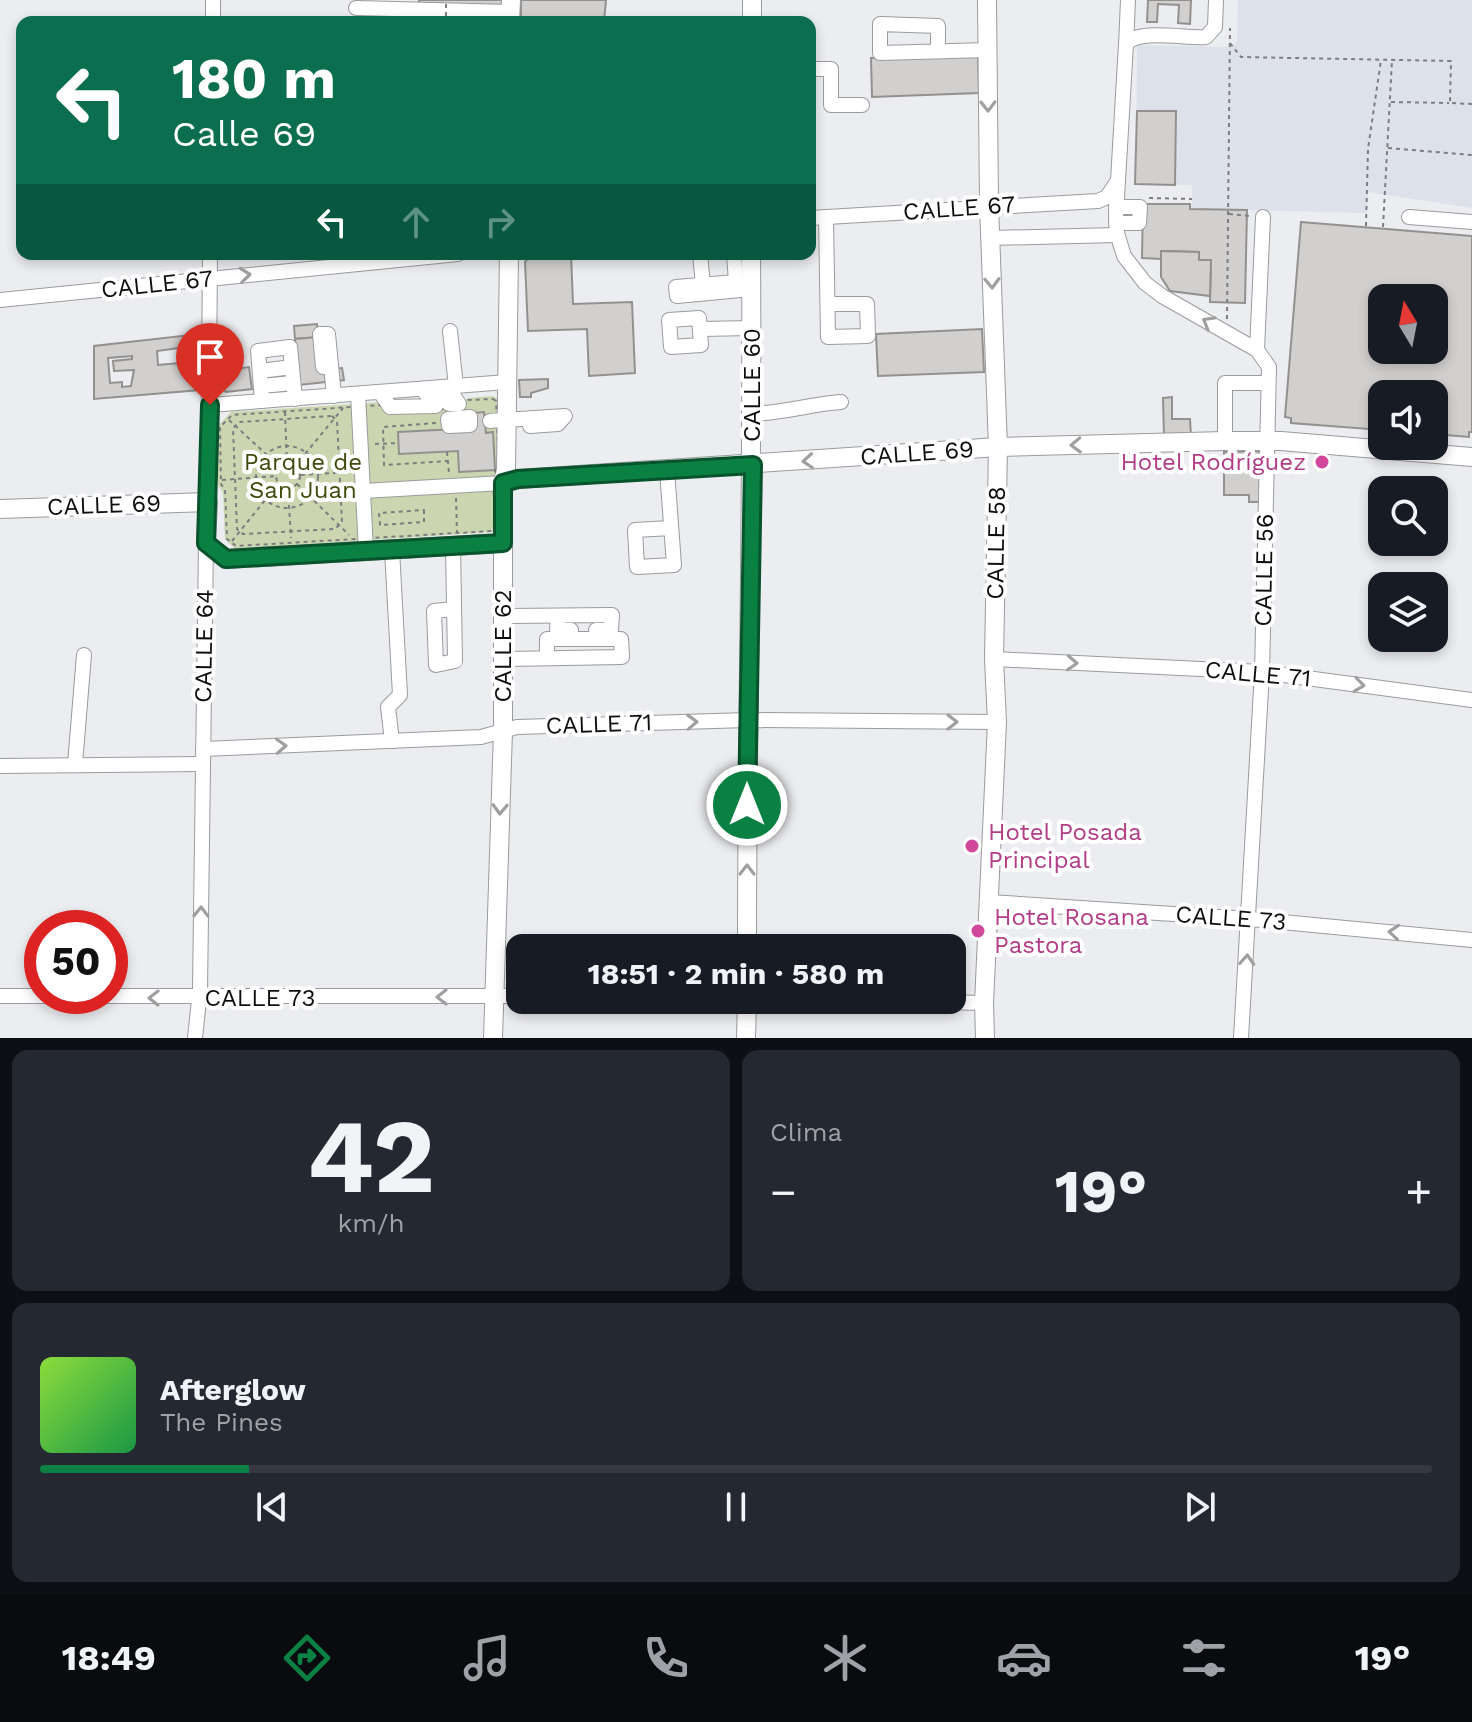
<!DOCTYPE html>
<html lang="es">
<head>
<meta charset="utf-8">
<style>
	:root { --surface:#171b24; --page:#242831; --text:#f1f3f6; --muted:#9ea1a6; --line:#363941; --accent:#0b8043 }
	body { margin:0; font-family:"Work Sans",sans-serif; background:var(--page); color:var(--text); height:100vh; display:flex; flex-direction:column; font-size:30px; white-space:nowrap }
	* { box-sizing:border-box; margin:0 }
	p { font-size:26px; color:var(--muted) }
	.icon { flex:none; width:44px; height:44px; fill:none; stroke:currentColor; stroke-width:2; stroke-linecap:round; stroke-linejoin:round }
	.map { position:relative; height:1038px; overflow:hidden }
	.drawer { display:flex; flex-direction:column; gap:12px; padding:12px; background:#0d0f14; flex:1 }
	.drawer>* { flex:none }
	.hud { position:absolute; left:16px; top:16px; width:800px; height:244px; border-radius:16px; box-shadow:0 4px 12px #0003; background:#0b6e4f; color:#fff; overflow:hidden }
	.needle { width:52px; rotate:350deg }
	.controls { position:absolute; left:1368px; top:284px; display:grid; gap:16px }
	.controls a { display:grid; place-items:center; width:80px; height:80px; border-radius:16px; background:var(--surface); box-shadow:0 4px 12px #0003; font-size:40px }
	.speed { position:absolute; left:24px; top:910px; display:flex; gap:16px; font-size:40px; font-weight:700; text-align:center }
	.speed>* { display:grid; place-content:center; width:104px; height:104px; border-radius:50%; background:var(--surface); box-shadow:0 4px 12px #0003; line-height:1 }
	.speed .limit { border:12px solid #d22; background:#fff; color:#111 }
	.pin { position:absolute; display:grid; place-items:center; width:68px; height:68px; color:#fff; margin:-82px -34px; border-radius:50% 50% 50% 0; rotate:-45deg; box-shadow:0 0 8px #0007 }
	.pin .icon { rotate:45deg }
	.me { position:absolute; width:88px; margin:-44px; rotate:0deg; stroke-linejoin:round; filter:drop-shadow(0 0 6px #0008) }
	.turn { display:flex; align-items:center; gap:28px; height:168px; padding:0 24px; font-size:36px }
	.turn .icon { width:104px; height:104px; stroke-width:2.5 }
	.turn b { display:block; font-size:56px; line-height:68px }
	.lanes { display:flex; align-items:center; height:76px; padding:0 24px; background:#0003; justify-content:center; gap:40px; direction:ltr }
	.lanes .off { opacity:.35 }
	.big { font-size:60px; font-weight:700; line-height:1.1 }
	.drawer .card { flex:1; display:flex; flex-direction:column; justify-content:center; gap:12px; min-width:0; padding:0 28px; border-radius:16px; background:var(--page) }
	.drawer .dial { align-items:center; gap:0 }
	.dial b { font-size:104px; line-height:1 }
	.song { display:flex; align-items:center; gap:24px }
	.cover { width:96px; height:96px; border-radius:12px; background:linear-gradient(135deg,hsl(90 70% 55%),hsl(140 70% 35%)) }
	.played { height:8px; border-radius:4px; background:linear-gradient(90deg,var(--accent) 15%,var(--line) 15%) }
	.keys { display:flex; justify-content:space-around; direction:ltr }
	.heat { display:flex; justify-content:space-between; align-items:center; font-size:44px; direction:ltr }
	.drawer .tiles { flex:1; display:grid; gap:12px; grid-template-columns:1fr 1fr }
	.card:last-child { grid-column:span 2 }
	.trip { position:absolute; left:506px; top:934px; width:460px; height:80px; border-radius:16px; background:var(--surface); box-shadow:0 4px 12px #0003; font-weight:700; line-height:80px; text-align:center }
	.menu { display:flex; height:128px; justify-content:space-around; align-items:center; background:#090b0e; color:var(--muted) }
	.menu .icon { width:56px; height:56px }
	.menu .active { color:var(--accent) }
	.menu b { font-size:36px; color:var(--text) }
	.map>svg:first-child { display:block }
</style>
</head>
<body>
<div class="map">
<svg width="1472" height="1038" viewBox="0 0 1472 1038">
	<rect width="100%" height="100%" fill="#ecedf0"/>
	<path fill="#dde1ea" d="M 1238,0 L 1472,0 L 1472,208 L 1368,192 L 1367,213 L 1248,210 L 1245,303 L 1210,302 L 1209,296 L 1170,291 L 1162,281 L 1161,259 L 1142,258 L 1143,204 L 1192,204 L 1192,185 L 1136,184 L 1137,45 L 1230,47 L 1237,42 Z"/>
	<path fill="#cbd6b1" d="M 493,396 L 498,399 L 501,463 L 495,477 L 496,526 L 492,532 L 235,549 L 225,539 L 223,493 L 218,485 L 217,427 L 231,412 L 383,402 L 458,406 L 468,398 Z"/>
	<g fill="#d2d0ce" stroke="#93918f" stroke-width="2" fill-rule="evenodd">
		<path d="M 419,0 L 503,0 L 503,5 L 419,4 Z"/>
		<path d="M 521,0 L 606,0 L 604,22 L 521,20 Z"/>
		<path d="M 1148,0 L 1191,0 L 1190,24 L 1178,23 L 1179,5 L 1158,4 L 1157,22 L 1147,22 Z"/>
		<path d="M 419,15 L 502,17 L 502,22 L 419,22 Z"/>
		<path d="M 978,54 L 979,93 L 872,97 L 871,58 Z"/>
		<path d="M 1137,111 L 1176,111 L 1175,185 L 1135,184 Z"/>
		<path d="M 1143,204 L 1190,204 L 1190,209 L 1247,210 L 1245,303 L 1210,302 L 1211,260 L 1199,260 L 1199,252 L 1161,251 L 1161,259 L 1142,258 Z"/>
		<path d="M 1301,222 L 1472,236 L 1472,432 L 1469,432 L 1469,437 L 1434,434 L 1434,394 L 1382,394 L 1382,430 L 1291,423 L 1291,418 L 1285,417 ZM 1382,298 L 1434,298 L 1434,350 L 1382,350 Z"/>
		<path d="M 1161,251 L 1199,252 L 1199,260 L 1211,260 L 1210,296 L 1170,291 L 1161,277 Z"/>
		<path d="M 571,254 L 573,304 L 632,302 L 635,373 L 589,376 L 587,329 L 528,331 L 525,262 L 530,256 Z"/>
		<path d="M 317,324 L 318,337 L 295,339 L 294,326 Z"/>
		<path d="M 982,329 L 984,372 L 878,376 L 876,334 Z"/>
		<path d="M 199,334 L 200,390 L 94,399 L 94,346 ZM 179,348 L 180,363 L 158,365 L 157,351 ZM 132,356 L 132,359 L 113,361 L 114,371 L 134,370 L 131,386 L 122,387 L 122,382 L 110,383 L 108,358 Z"/>
		<path d="M 318,337 L 321,370 L 342,368 L 344,380 L 299,385 L 295,339 Z"/>
		<path d="M 249,367 L 252,389 L 226,392 L 219,386 L 219,371 Z"/>
		<path d="M 548,379 L 548,388 L 531,393 L 531,397 L 520,397 L 519,380 Z"/>
		<path d="M 1172,397 L 1172,419 L 1190,419 L 1191,436 L 1164,436 L 1163,398 Z"/>
		<path d="M 484,412 L 486,433 L 493,432 L 495,470 L 459,472 L 458,451 L 399,454 L 398,432 L 475,428 L 474,413 Z"/>
		<path d="M 1258,451 L 1262,455 L 1262,502 L 1249,502 L 1249,495 L 1224,495 L 1224,452 Z"/>
	</g>
	<g fill="none" stroke-linecap="round" stroke-linejoin="round">
		<g stroke="#9a9b9d" stroke-width="16">
			<g id="minor">
				<path d="M 213,0 L 213,22"/>
				<path d="M 1216,0 L 1215,27 L 1206,37 C 1186,39 1139,28 1126,44 L 1116,215 L 1117,233 L 1124,256 L 1145,283 L 1162,296 L 1257,350 L 1269,367 L 1262,672 L 1241,1038"/>
				<path d="M 356,8 L 510,12"/>
				<path d="M 1126,46 L 1128,0"/>
				<path d="M 938,51 L 938,26 L 880,24 L 880,53 L 987,50"/>
				<path d="M 810,69 L 831,69 L 831,105 L 862,105"/>
				<path d="M 826,217 L 828,337 L 868,336 L 867,304 L 828,304"/>
				<path d="M 1409,217 L 1472,222"/>
				<path d="M 810,218 L 1098,201 L 1107,197 L 1117,182"/>
				<path d="M 1116,223 L 1139,223 L 1140,207 L 1116,207"/>
				<path d="M 990,238 L 1117,235"/>
				<path d="M 700,254 L 703,285"/>
				<path d="M 734,254 L 736,282 L 676,287 L 677,296 L 751,289"/>
				<path d="M 0,300 L 458,254"/>
				<path d="M 699,318 L 701,345 L 671,347 L 669,320 Z"/>
				<path d="M 700,329 L 752,328"/>
				<path d="M 450,331 L 456,386"/>
				<path d="M 1257,350 L 1263,217"/>
				<path d="M 331,366 L 323,367 L 320,334 L 328,334 L 334,396"/>
				<path d="M 260,371 L 292,367"/>
				<path d="M 261,386 L 293,383"/>
				<path d="M 437,388 L 449,404 L 459,404 L 448,387"/>
				<path d="M 380,392 L 390,407 L 436,406 L 422,389"/>
				<path d="M 358,394 L 366,551"/>
				<path d="M 262,401 L 258,351 L 290,347 L 295,399"/>
				<path d="M 210,405 L 507,382"/>
				<path d="M 752,414 C 783,413 811,404 841,402"/>
				<path d="M 470,417 L 470,425 L 449,426 L 448,419 Z"/>
				<path d="M 490,421 C 515,419 540,418 565,416 L 558,424 L 530,426 L 530,418"/>
				<path d="M 1225,441 L 1225,383 L 1268,383"/>
				<path d="M 667,470 L 674,565 L 637,567 L 635,530 L 671,528"/>
				<path d="M 363,491 L 503,483"/>
				<path d="M 208,502 L 210,254"/>
				<path d="M 453,546 L 455,661 L 436,665 L 434,611 L 454,609"/>
				<path d="M 503,616 L 612,615 L 611,630 L 596,630"/>
				<path d="M 558,616 L 557,630 L 571,630"/>
				<path d="M 502,659 L 622,657 L 621,639 L 547,639 L 547,658"/>
				<path d="M 994,659 L 1262,672 L 1472,700"/>
				<path d="M 392,741 L 388,707 L 400,695 L 392,550"/>
				<path d="M 203,749 L 481,737 L 517,727 L 747,720 L 997,722"/>
				<path d="M 75,764 L 84,655"/>
				<path d="M 0,766 L 203,764"/>
				<path d="M 990,902 L 1250,919 L 1472,940"/>
				<path d="M 0,996 L 520,996"/>
				<path d="M 855,1000 L 984,1003"/>
				<path d="M 195,1038 L 200,990 L 206,543"/>
			</g>
		</g>
		<g stroke="#9a9b9d" stroke-width="20">
			<g id="major">
				<path d="M 752,0 L 752,22"/>
				<path d="M 510,22 L 511,0"/>
				<path d="M 503,483 L 518,479 L 998,447 L 1225,441 L 1281,441 L 1472,457"/>
				<path d="M 0,509 L 208,502 L 206,543 L 226,559 L 503,543"/>
				<path d="M 747,948 C 747,717 753,485 751,254"/>
				<path d="M 493,1038 L 503,731 L 503,483 L 506,469 L 509,254"/>
				<path d="M 746,1038 L 747,1000"/>
				<path d="M 985,1038 L 984,1003 L 997,722 L 994,659 L 998,447 L 989,205 L 987,0"/>
			</g>
		</g>
		<g stroke="#7d7d7f" stroke-width="2" stroke-dasharray="4 4" stroke-linecap="butt">
			<path d="M 1230,43 L 1241,57 L 1451,61 L 1450,103 L 1472,104"/>
			<path d="M 1391,102 L 1449,103"/>
			<path d="M 1388,148 L 1472,155"/>
			<path d="M 1149,198 L 1192,199"/>
			<path d="M 1229,214 L 1250,216"/>
			<path d="M 1366,226 L 1368,149 L 1381,60"/>
			<path d="M 1383,227 L 1392,60"/>
			<path d="M 1227,319 L 1230,28"/>
			<path d="M 493,399 L 496,401 L 499,463 L 493,476 L 495,525 L 491,531 L 236,546 L 227,539 L 225,490 L 221,484 L 220,427 L 232,415 L 381,405 L 387,412 L 460,408 L 468,400 Z"/>
			<path d="M 285,412 L 287,462"/>
			<path d="M 332,416 L 337,421 L 342,522 L 335,529 L 243,534 L 237,529 L 233,428 L 239,422 Z"/>
			<path d="M 229,420 L 280,467"/>
			<path d="M 436,423 L 383,427 L 384,465 L 448,461"/>
			<path d="M 375,444 L 398,443"/>
			<circle cx="287" cy="477" r="31"/>
			<path d="M 447,452 L 449,473"/>
			<circle cx="288" cy="476" r="12"/>
			<path d="M 295,466 L 343,408"/>
			<path d="M 301,475 L 347,472"/>
			<path d="M 222,480 L 276,476"/>
			<path d="M 297,484 L 349,535"/>
			<path d="M 288,489 L 291,538"/>
			<path d="M 456,498 L 457,532"/>
			<path d="M 424,510 L 424,522 L 380,525 L 379,513 Z"/>
			<path d="M 232,541 L 279,483"/>
		</g>
		<use href="#minor" stroke="#fff" stroke-width="14"/>
		<use href="#major" stroke="#fff" stroke-width="18"/>
		<path stroke="#7d7d7f" stroke-width="2" stroke-dasharray="4 4" stroke-linecap="butt" d="M 446,16 L 446,4"/>
	</g>
	<defs><path id="oneway-chevron" d="M-2-3.5L2.5 0L-2 3.5" fill="none" stroke-width="1.6" stroke-linecap="round" stroke-linejoin="round" transform="scale(2)"/></defs>
	<g stroke="#9f9f9f">
		<use href="#oneway-chevron" transform="translate(988 106) rotate(89)"/>
		<use href="#oneway-chevron" transform="translate(245 275) rotate(-6)"/>
		<use href="#oneway-chevron" transform="translate(992 283) rotate(88)"/>
		<use href="#oneway-chevron" transform="translate(1208 322) rotate(-150)"/>
		<use href="#oneway-chevron" transform="translate(1076 445) rotate(178)"/>
		<use href="#oneway-chevron" transform="translate(808 461) rotate(176)"/>
		<use href="#oneway-chevron" transform="translate(1072 663) rotate(3)"/>
		<use href="#oneway-chevron" transform="translate(1359 685) rotate(8)"/>
		<use href="#oneway-chevron" transform="translate(692 722) rotate(-2)"/>
		<use href="#oneway-chevron" transform="translate(952 722) rotate(1)"/>
		<use href="#oneway-chevron" transform="translate(281 746) rotate(-3)"/>
		<use href="#oneway-chevron" transform="translate(500 809) rotate(92)"/>
		<use href="#oneway-chevron" transform="translate(747 870) rotate(-90)"/>
		<use href="#oneway-chevron" transform="translate(201 912) rotate(-89)"/>
		<use href="#oneway-chevron" transform="translate(1394 932) rotate(-175)"/>
		<use href="#oneway-chevron" transform="translate(1247 960) rotate(-86)"/>
		<use href="#oneway-chevron" transform="translate(442 997) rotate(180)"/>
		<use href="#oneway-chevron" transform="translate(154 998) rotate(-179)"/>
	</g>
	<g fill="none" stroke-linecap="round" stroke-linejoin="round">
		<g stroke="#07532c" stroke-width="20">
			<path id="route" d="M 210,405 L 206,543 L 226,559 L 503,543 L 503,483 L 518,479 L 753,465 L 747,805"/>
		</g>
		<use href="#route" stroke="#0b8043" stroke-width="14"/>
	</g>
	<g fill="#d1479c" stroke="#fff" stroke-width="3">
		<circle cx="1322" cy="462" r="8"/>
		<circle cx="972" cy="846" r="8"/>
		<circle cx="978" cy="931" r="8"/>
	</g>
	<g text-anchor="middle" stroke-width="8" stroke-linejoin="round" paint-order="stroke">
		<g font-size="24" fill="#0e0e0f" stroke="#fff">
			<text transform="translate(959 208) rotate(-4)" y="8">CALLE 67</text>
			<text transform="translate(157 284) rotate(-6)" y="8">CALLE 67</text>
			<text transform="translate(752 385) rotate(-90)" y="8">CALLE 60</text>
			<text transform="translate(917 453) rotate(-4)" y="8">CALLE 69</text>
			<text transform="translate(104 505) rotate(-2)" y="8">CALLE 69</text>
			<text transform="translate(996 543) rotate(-89)" y="8">CALLE 58</text>
			<text transform="translate(1264 570) rotate(-89)" y="8">CALLE 56</text>
			<text transform="translate(204 646) rotate(-89)" y="8">CALLE 64</text>
			<text transform="translate(503 646) rotate(-90)" y="8">CALLE 62</text>
			<text transform="translate(1258 674) rotate(5)" y="8">CALLE 71</text>
			<text transform="translate(599 724) rotate(-2)" y="8">CALLE 71</text>
			<text transform="translate(1231 918) rotate(4)" y="8">CALLE 73</text>
			<text x="260" y="1006">CALLE 73</text>
		</g>
		<g font-size="24" fill="#3e4b0b" stroke="#fff">
			<text x="303" y="470">Parque de<tspan x="303" dy="28">San Juan</tspan></text>
		</g>
		<g font-size="24" fill="#b23c85" stroke="#fff" text-anchor="start">
			<text x="1306" y="470" text-anchor="end">Hotel Rodríguez</text>
			<text x="988" y="840">Hotel Posada<tspan x="988" dy="28">Principal</tspan></text>
			<text x="994" y="925">Hotel Rosana<tspan x="994" dy="28">Pastora</tspan></text>
		</g>
	</g>
</svg>
<div class="controls">
<a><svg class="needle" viewBox="-14 -14 28 28"><path d="M0-13l5 13h-10z" fill="#e53935"/><path d="M0 13l5-13h-10z" fill="#9ea1a6"/></svg></a>
<a><svg class="icon" aria-label="sound" viewBox="0 0 24 24"><path d="M4 9h4l5-4v14l-5-4H4zM17 9q2 3 0 6"/></svg></a>
<a><svg class="icon" aria-label="search" viewBox="0 0 24 24"><circle cx="10" cy="10" r="6"/><path d="M15 15l6 6"/></svg></a>
<a><svg class="icon" aria-label="layers" viewBox="0 0 24 24"><path d="M12 4l9 5-9 5-9-5zM3 14l9 5 9-5"/></svg></a>
</div>
<div class="speed"><div class="limit">50</div></div>
<div class="pin" style="left:210px;top:405px;background:#d93025"><svg class="icon" aria-label="arrive" viewBox="0 0 24 24"><path d="M6 21V4h12l-3 4 3 4H6"/></svg></div>
<svg class="me" style="left:747px;top:805px" viewBox="-20 -20 40 40"><circle r="17" fill="#0b8043" stroke="#fff" stroke-width="3"/><path d="M0-11L8 9 0 5-8 9z" fill="#fff"/></svg>
<div class="trip">18:51 · 2 min · 580 m</div>
<div class="hud">
<div class="turn"><svg class="icon" aria-label="left" viewBox="0 0 24 24"><path d="M17 20v-9H6M10 6l-5 5 5 5"/></svg><div><b>180 m</b>Calle 69</div></div>
<div class="lanes"><svg class="icon" aria-label="left" viewBox="0 0 24 24"><path d="M17 20v-9H6M10 6l-5 5 5 5"/></svg><svg class="icon off" aria-label="ahead" viewBox="0 0 24 24"><path d="M12 20V5M6 11l6-6 6 6"/></svg><svg class="icon off" aria-label="right" viewBox="0 0 24 24"><path d="M7 20v-9h11M14 6l5 5-5 5"/></svg></div>
</div>
</div>
<section class="drawer">
<div class="tiles">
<div class="card dial"><b>42</b><p>km/h</p></div>
<div class="card"><p>Clima</p>
<div class="heat"><a>−</a><b class="big">19°</b><a>+</a></div>
</div>
<div class="card">
<div class="song"><i class="cover"></i><div><b>Afterglow</b><p>The Pines</p></div></div>
<div class="played"></div>
<div class="keys"><svg class="icon" aria-label="previous" viewBox="0 0 24 24"><path d="M18 5L8 12l10 7zM5 5v14"/></svg><svg class="icon" aria-label="pause" viewBox="0 0 24 24"><path d="M8 5v14M16 5v14"/></svg><svg class="icon" aria-label="next" viewBox="0 0 24 24"><path d="M6 5l10 7-10 7zM19 5v14"/></svg></div>
</div>
</div>
</section>
<nav class="menu">
<b>18:49</b>
<svg class="icon active" aria-label="directions" viewBox="0 0 24 24"><path d="M12 3l9 9-9 9-9-9zM9 14v-3h6M13 9l2 2-2 2"/></svg>
<svg class="icon" aria-label="music" viewBox="0 0 24 24"><path d="M9 18V5l10-2v13"/><circle cx="6" cy="18" r="3"/><circle cx="16" cy="16" r="3"/></svg>
<svg class="icon" aria-label="phone" viewBox="0 0 24 24"><path d="M5 4h4l2 5-3 2q2 4 5 5l2-3 5 2v4C11 20 4 13 5 4z"/></svg>
<svg class="icon" aria-label="climate" viewBox="0 0 24 24"><path d="M12 3v18M4 7l16 10M4 17L20 7"/></svg>
<svg class="icon" aria-label="car" viewBox="0 0 24 24"><path d="M5 17H2v-5l4-1 3-4h7l3 4 3 1v5h-3M9 17h6M6 11h13"/><circle cx="7" cy="17" r="2"/><circle cx="17" cy="17" r="2"/></svg>
<svg class="icon" aria-label="filters" viewBox="0 0 24 24"><path d="M4 7h16M4 17h16"/><circle cx="9" cy="7" r="2"/><circle cx="15" cy="17" r="2"/></svg>
<b>19°</b>
</nav>
</body>
</html>
